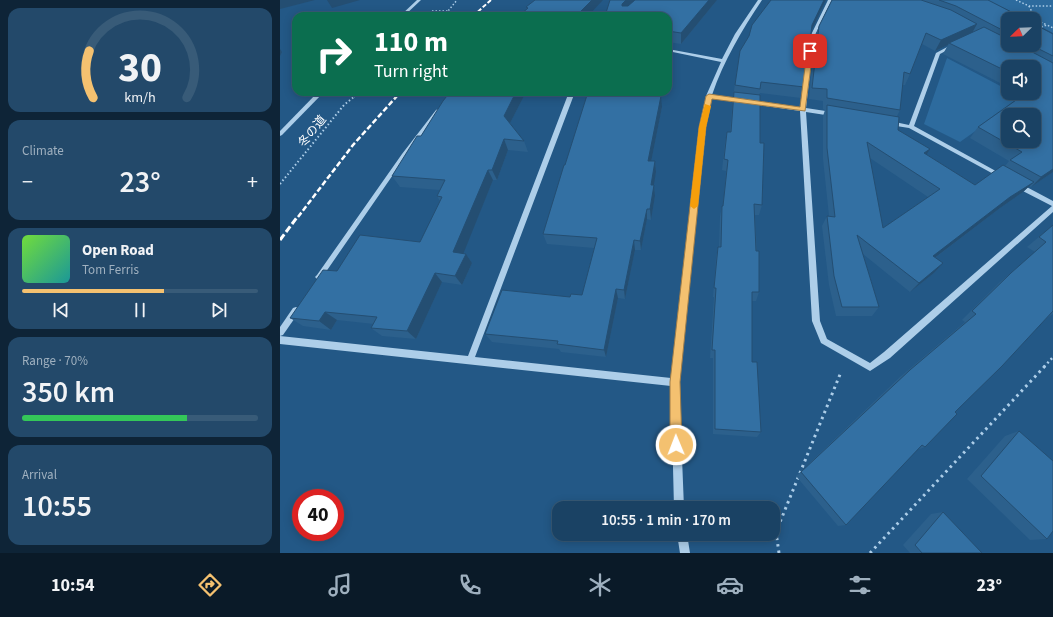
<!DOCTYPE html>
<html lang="en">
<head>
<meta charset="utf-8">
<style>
	:root { --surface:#1a4264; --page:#23496a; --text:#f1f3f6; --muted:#9fb0bf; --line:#385b78; --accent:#f4c170 }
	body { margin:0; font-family:"Source Sans 3","Noto Sans JP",sans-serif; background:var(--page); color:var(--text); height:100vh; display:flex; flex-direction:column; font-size:15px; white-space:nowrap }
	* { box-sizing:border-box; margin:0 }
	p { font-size:13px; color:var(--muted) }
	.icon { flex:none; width:22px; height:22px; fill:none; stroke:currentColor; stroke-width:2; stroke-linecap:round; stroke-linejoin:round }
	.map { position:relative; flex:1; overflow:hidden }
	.sheet { display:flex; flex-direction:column; gap:8px; padding:8px; background:#0e2437; width:280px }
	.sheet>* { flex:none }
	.hud { position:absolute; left:12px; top:12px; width:380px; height:84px; border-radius:12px; box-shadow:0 2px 10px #0003,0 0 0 1px var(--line); background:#0b6e4f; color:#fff; overflow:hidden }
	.needle { width:26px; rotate:247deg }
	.fabs { position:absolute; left:721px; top:12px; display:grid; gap:8px }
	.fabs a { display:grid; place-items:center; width:40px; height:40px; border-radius:8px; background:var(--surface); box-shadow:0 2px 10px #0003,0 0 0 1px var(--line); font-size:20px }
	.speed { position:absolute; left:12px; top:489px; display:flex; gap:8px; font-size:20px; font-weight:700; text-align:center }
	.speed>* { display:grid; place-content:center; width:52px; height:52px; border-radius:50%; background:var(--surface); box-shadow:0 2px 10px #0003,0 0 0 1px var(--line); line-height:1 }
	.speed .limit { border:6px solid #d22; background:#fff; color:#111 }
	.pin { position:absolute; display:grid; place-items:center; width:34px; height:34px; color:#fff; margin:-17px; border-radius:8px; box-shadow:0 2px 6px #0006 }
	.me { position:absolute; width:44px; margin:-22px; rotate:359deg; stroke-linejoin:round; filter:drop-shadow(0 0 3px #0008) }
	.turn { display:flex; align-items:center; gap:14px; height:84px; padding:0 16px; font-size:18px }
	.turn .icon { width:52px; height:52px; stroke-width:2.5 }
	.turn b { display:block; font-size:28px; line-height:34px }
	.big { font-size:30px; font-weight:600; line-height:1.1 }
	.sheet .widget { flex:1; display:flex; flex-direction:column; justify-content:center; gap:6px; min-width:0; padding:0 14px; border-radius:12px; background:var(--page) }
	.sheet .dial { align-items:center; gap:0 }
	.dial svg { height:104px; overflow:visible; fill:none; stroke:var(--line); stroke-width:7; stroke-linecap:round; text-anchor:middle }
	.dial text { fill:var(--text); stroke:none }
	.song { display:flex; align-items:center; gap:12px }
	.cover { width:48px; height:48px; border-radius:6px; background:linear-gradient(135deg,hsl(100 70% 55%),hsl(180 70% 35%)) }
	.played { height:4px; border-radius:2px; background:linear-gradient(90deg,var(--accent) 60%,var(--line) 60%) }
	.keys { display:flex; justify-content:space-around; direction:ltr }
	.heat { display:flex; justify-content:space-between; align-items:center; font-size:22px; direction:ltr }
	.charge { height:6px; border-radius:3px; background:linear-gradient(90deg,#34c759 70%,var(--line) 0) }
	.trip { position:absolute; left:272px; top:501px; width:228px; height:40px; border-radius:12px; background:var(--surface); box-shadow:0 2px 10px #0003,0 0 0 1px var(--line); font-weight:600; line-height:40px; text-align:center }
	.tabs { display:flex; height:64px; justify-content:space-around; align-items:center; background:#0a1a28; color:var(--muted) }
	.tabs .icon { width:28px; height:28px }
	.tabs .current { color:var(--accent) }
	.tabs b { font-size:18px; color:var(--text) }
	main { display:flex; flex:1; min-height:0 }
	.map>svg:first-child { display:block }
</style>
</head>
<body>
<main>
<section class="sheet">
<div class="widget dial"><svg viewBox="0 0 100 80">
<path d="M14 69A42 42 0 1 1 86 69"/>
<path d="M14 69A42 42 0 0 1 11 33" stroke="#f4c170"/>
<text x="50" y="56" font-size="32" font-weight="700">30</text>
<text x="50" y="72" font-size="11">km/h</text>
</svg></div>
<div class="widget"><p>Climate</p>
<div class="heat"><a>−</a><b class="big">23°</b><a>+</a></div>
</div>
<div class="widget">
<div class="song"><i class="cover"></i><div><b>Open Road</b><p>Tom Ferris</p></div></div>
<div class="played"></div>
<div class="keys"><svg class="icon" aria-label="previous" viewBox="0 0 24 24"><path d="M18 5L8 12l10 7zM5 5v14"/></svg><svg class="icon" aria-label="pause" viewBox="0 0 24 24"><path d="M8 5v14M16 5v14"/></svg><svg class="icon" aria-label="next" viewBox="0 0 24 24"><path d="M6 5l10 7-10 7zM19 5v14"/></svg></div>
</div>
<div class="widget"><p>Range · 70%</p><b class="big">350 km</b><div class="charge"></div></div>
<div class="widget"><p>Arrival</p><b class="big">10:55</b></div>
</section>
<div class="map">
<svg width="773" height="553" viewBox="0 0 773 553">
	<rect width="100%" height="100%" fill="#235886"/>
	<g fill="#2d6b9e">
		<path d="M 707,0 L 773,0 L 773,33 L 754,23 L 754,19 L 746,19 Z"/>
		<path d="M 667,58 L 728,90 L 728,93 L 734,93 L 742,98 L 680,142 L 644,124 Z"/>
	</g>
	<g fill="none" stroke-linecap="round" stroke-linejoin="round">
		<g stroke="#adcee9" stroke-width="1.5" stroke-dasharray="1.5 2" stroke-linecap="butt">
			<path d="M 736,0 L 749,6 L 773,6"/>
			<path d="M 749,6 L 756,20 L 767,25"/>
			<path d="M 152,11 L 168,11"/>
			<path d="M 164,16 L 177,0"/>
			<path d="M 758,28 L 767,25 L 773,28"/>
			<path d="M 74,97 L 80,92"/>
		</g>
		<path stroke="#adcee9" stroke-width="2" stroke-dasharray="1.5 2.5" stroke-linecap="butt" d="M 0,184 L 64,105 L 75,96"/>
		<path stroke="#adcee9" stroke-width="2.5" stroke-dasharray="2 3" stroke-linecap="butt" d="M 764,367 L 773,357"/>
		<g stroke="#adcee9" stroke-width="3" stroke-dasharray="2.5 4" stroke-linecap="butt">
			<path d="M 499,553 L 496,532 L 561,372"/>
			<path d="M 590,553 L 765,366"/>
		</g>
		<g fill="#adcee9" fill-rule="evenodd">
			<path d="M 137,0 L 141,0 L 124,16 L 120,16 Z"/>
			<path d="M 478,0 L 482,0 C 462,30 444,60 432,95 L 461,99 L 464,101 L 461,103 L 431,98 L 426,127 L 399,382 L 404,508 L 394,508 L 391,386 L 0,344 L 0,336 L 188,356 L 289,92 L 295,92 L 195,357 L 391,378 L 420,127 L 426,96 L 441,62 L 388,51 L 388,49 L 442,59 L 455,34 Z"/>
			<path d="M 548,0 L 552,0 L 534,37 L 526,108 L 552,112 L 555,114 L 552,116 L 526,112 L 540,321 L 547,339 L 590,363 L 604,352 L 772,206 L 737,188 L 736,186 L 737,184 L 741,184 L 773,201 L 773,212 L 610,358 L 590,371 L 541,343 L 532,321 L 520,111 L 471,104 L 468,102 L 471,100 L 521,108 L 530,37 Z"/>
			<path d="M 671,45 L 675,46 L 660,54 L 634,126 L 723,175 L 723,177 L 719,177 L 629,128 L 610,125 L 607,123 L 610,121 L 629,125 L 656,53 Z"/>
			<path d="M 38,92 L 44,92 L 2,135 L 0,136 L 0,131 Z"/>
			<path d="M 158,109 L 161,111 L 160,112 L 126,156 L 41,279 L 37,279 L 35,277 L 37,275 L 122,154 L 156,110 Z"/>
			<path d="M 16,307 L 19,308 L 20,310 L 19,312 L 3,335 L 0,336 L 0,327 L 13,308 Z"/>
			<path d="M 397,534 L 407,534 L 410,553 L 400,553 Z"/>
		</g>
		<g stroke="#fff" stroke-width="2" stroke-dasharray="4.5 2" stroke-linecap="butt">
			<path d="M 193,16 L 211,0"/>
			<path d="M 116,97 L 120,92"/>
		</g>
		<path stroke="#fff" stroke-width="2.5" stroke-dasharray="5.5 2.5" stroke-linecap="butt" d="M 18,217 L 73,145 L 117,96"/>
		<path stroke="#fff" stroke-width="3" stroke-dasharray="7 3" stroke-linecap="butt" d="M 0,240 L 18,216"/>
	</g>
	<g fill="#2c608c" fill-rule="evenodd">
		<path d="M 437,0 L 401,44 L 388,42 L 388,16 Z"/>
		<path d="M 491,0 L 546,0 L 531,32 L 524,87 L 521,98 L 480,93 L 479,95 L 482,205 L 479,215 L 475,215 L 479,292 L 476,301 L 472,301 L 472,362 L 481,432 L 477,437 L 433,434 L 433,358 L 430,358 L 434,297 L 433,297 L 436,257 L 438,247 L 439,247 L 440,216 L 442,206 L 443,206 L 446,171 L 442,170 L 445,143 L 447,132 L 450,132 L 453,97 L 460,51 Z"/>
		<path d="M 552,0 L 708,0 L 728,19 L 728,45 L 754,45 L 773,34 L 773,172 L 751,187 L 749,186 L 743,192 L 720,208 L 655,258 L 663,263 L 654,273 L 630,292 L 583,254 L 599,307 L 592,316 L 556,316 L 549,285 L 542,226 L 547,216 L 549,216 L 543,159 L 543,116 L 545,110 L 543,109 L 543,101 L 529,99 L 535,37 L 539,26 ZM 642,44 L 655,51 L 668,45 L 663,54 L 728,87 L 728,67 L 754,67 L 754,93 L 739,93 L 743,95 L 698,127 L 690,138 L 729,161 L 725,166 L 695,185 L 646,154 L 650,149 L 618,130 L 617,116 L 620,110 L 622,85 L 625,85 L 630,74 ZM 590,158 L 648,197 L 603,228 Z"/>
		<path d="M 170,92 L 254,92 L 252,96 L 244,96 L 230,123 L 244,141 L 248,152 L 228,150 L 217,180 L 213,180 L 183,253 L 186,254 L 192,263 L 182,285 L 162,282 L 136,339 L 102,336 L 91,328 L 94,324 L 57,320 L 51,330 L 23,326 L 10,318 L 57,271 L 140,242 L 160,201 L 157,196 L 160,190 L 120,187 L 112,176 L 141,136 Z"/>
		<path d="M 308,92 L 349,92 L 349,95 L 382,107 L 371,161 L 375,161 L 376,172 L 373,185 L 374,185 L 375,196 L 371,220 L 367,219 L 361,250 L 355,250 L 345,299 L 338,298 L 326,357 L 281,352 L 279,349 L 212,342 L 205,334 L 290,297 L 302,295 L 314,248 L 267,244 L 263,234 L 285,165 L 308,93 Z"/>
		<path d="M 773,225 L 773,314 L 767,318 L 675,412 L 645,447 L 637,450 L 566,525 L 558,526 L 516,476 L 620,377 L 685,322 L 682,320 L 720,282 L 755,252 L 747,247 Z"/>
		<path d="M 739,431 L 767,539 L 750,540 L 687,479 L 725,436 Z"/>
		<path d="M 663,512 L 702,553 L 630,553 L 623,545 L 651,514 Z"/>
	</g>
	<g fill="#244e72">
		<path d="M 0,0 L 35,0 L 0,9 Z"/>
		<path d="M 47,0 L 80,0 L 52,8 Z"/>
		<path d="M 312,0 L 323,0 L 308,16 L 296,16 Z"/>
		<path d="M 346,0 L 358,0 L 343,15 L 342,4 Z"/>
		<path d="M 429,0 L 437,0 L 401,44 L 401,33 Z"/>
		<path d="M 544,0 L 546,0 L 529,36 L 532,25 Z"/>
		<path d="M 697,24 L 691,35 L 669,43 L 668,45 L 655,51 L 661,40 Z"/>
		<path d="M 0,49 L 2,52 L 0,56 Z"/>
		<path d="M 236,92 L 243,92 L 244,96 L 228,127 L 224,116 Z"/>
		<path d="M 251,92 L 254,92 L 252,96 Z"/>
		<path d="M 345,92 L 349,92 L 345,105 L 344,94 Z"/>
		<path d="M 381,96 L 382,107 L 369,172 L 368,161 Z"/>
		<path d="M 224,139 L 228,150 L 217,180 L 212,170 Z"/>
		<path d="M 650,149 L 643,160 L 644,153 Z"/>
		<path d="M 375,161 L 376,172 L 372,196 L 371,185 Z"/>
		<path d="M 773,169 L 773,172 L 751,187 L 761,177 Z"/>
		<path d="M 208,170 L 213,180 L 180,262 L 173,252 Z"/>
		<path d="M 754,182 L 743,192 L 720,208 L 644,266 L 653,256 L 730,197 Z"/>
		<path d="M 374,185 L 375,196 L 371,220 L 370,209 Z"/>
		<path d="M 367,209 L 367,219 L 361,250 L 360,241 Z"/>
		<path d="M 354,240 L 355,250 L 345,299 L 344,290 Z"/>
		<path d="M 186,254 L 192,263 L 182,285 L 175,276 Z"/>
		<path d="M 663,263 L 654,273 L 630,292 L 639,283 Z"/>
		<path d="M 155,273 L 162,282 L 136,339 L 127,331 Z"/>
		<path d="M 336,289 L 338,298 L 326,357 L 324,350 Z"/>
		<path d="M 45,312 L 57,320 L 51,330 L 39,321 Z"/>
	</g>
	<g fill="#3370a3" stroke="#244e72" fill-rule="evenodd">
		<path d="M 255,0 L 312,0 L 296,16 L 239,16 L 248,8 L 246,7 Z"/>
		<path d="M 330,0 L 346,0 L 342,4 L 342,6 L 348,6 L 355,0 L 429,0 L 401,33 L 388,31 L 388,16 L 325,16 Z"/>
		<path d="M 491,0 L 544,0 L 532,25 L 524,87 L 481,82 L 480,89 L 455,85 L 460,51 L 469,36 L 472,25 Z"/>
		<path d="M 552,0 L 641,0 L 671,10 L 697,24 L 661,40 L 646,33 L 630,74 L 624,72 L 620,110 L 547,98 L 547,89 L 532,88 L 539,26 Z"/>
		<path d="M 659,0 L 708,0 L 745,19 L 728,19 L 728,33 L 676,6 Z"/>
		<path d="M 754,24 L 773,34 L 773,56 L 751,45 L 754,45 Z"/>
		<path d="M 704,27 L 728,39 L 728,45 L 739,45 L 773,63 L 773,169 L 761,177 L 730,160 L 742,152 L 698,127 L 746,93 L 754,93 L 754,87 L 756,86 L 754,85 L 754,67 L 728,67 L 728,72 L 669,43 ZM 728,115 L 754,115 L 754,141 L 728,141 Z"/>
		<path d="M 170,92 L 236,92 L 224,116 L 244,141 L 224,139 L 212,170 L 208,170 L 173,252 L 186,254 L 175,276 L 155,273 L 127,331 L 91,328 L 97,317 L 45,312 L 39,321 L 10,318 L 43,270 L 57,271 L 80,235 L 140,242 L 162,197 L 157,196 L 165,180 L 112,176 L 137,136 L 141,136 L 163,101 Z"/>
		<path d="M 308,92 L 345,92 L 344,94 L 381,96 L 368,161 L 375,161 L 371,185 L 374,185 L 370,209 L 367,209 L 360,241 L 354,240 L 344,290 L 336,289 L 324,350 L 277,344 L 278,341 L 205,334 L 222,290 L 290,297 L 291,294 L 302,295 L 317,238 L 263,234 L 284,165 L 285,165 Z"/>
		<path d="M 454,92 L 480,95 L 480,143 L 484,143 L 482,205 L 474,204 L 476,251 L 479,251 L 479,292 L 472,292 L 472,362 L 477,362 L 481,432 L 435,429 L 435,350 L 432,350 L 436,288 L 434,288 L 438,247 L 441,247 L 442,206 L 443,206 L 448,160 L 444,159 L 447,132 L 451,132 Z"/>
		<path d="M 547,105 L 619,117 L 618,130 L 650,149 L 644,153 L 695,185 L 723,165 L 754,182 L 730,197 L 653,256 L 663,263 L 639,283 L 577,235 L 599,307 L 562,307 L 554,276 L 547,216 L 555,217 L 547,148 ZM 587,142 L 660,189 L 603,228 Z"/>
		<path d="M 773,225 L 773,311 L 722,366 L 675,412 L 677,414 L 645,447 L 642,445 L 566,525 L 521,472 L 630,370 L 696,314 L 692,311 L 731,273 L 766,242 L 759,237 Z"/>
		<path d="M 739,431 L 773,461 L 773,531 L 767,539 L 701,476 Z"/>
		<path d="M 663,512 L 702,553 L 642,553 L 635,545 Z"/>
	</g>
	<path fill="#f4c170" stroke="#9f7d49" d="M 530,49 L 533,51 L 525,111 L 432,99 L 426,127 L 400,382 L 402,445 L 400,449 L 396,450 L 392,449 L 390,445 L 390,382 L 419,127 L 426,96 L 429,94 L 520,107 L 527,51 Z"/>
	<path fill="#f59e0b" d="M 425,104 L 431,106 L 426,127 L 418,206 L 414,209 L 410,206 L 419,127 Z"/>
	<g text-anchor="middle" stroke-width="4" stroke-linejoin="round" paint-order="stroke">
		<g font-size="12" fill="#fff" stroke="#235886">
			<text transform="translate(32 131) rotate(-51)" y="4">冬の道</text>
		</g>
	</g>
</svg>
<div class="fabs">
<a><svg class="needle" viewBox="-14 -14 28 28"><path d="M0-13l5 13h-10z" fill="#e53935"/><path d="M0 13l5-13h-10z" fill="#9fb0bf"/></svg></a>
<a><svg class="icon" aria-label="sound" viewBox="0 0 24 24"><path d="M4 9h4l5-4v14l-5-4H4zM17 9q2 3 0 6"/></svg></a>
<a><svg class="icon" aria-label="search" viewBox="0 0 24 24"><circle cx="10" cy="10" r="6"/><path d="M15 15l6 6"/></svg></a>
</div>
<div class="speed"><div class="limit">40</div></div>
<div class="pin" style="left:530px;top:51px;background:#d93025"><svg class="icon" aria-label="arrive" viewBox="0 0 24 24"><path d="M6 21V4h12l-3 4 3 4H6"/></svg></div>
<svg class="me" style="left:396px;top:445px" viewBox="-20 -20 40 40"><circle r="17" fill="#f4c170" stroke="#fff" stroke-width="3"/><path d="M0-11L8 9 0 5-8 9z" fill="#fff"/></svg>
<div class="trip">10:55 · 1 min · 170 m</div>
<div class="hud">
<div class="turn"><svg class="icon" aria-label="right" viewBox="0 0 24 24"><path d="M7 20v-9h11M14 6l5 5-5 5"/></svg><div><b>110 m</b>Turn right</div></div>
</div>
</div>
</main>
<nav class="tabs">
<b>10:54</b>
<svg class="icon current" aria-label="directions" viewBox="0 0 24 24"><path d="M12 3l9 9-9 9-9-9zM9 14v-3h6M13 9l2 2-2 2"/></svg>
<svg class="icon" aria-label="music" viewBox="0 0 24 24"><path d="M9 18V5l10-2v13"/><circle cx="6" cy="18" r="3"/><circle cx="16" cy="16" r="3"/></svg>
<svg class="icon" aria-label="phone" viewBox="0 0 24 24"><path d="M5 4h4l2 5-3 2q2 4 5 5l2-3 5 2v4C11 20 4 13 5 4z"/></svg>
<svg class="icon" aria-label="climate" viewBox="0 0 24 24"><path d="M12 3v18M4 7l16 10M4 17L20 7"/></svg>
<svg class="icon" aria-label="car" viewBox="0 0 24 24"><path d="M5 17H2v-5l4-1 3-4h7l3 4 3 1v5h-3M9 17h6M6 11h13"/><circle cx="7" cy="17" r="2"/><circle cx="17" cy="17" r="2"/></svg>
<svg class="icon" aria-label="filters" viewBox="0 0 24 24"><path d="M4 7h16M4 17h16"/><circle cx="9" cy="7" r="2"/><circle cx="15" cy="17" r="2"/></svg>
<b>23°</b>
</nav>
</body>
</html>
